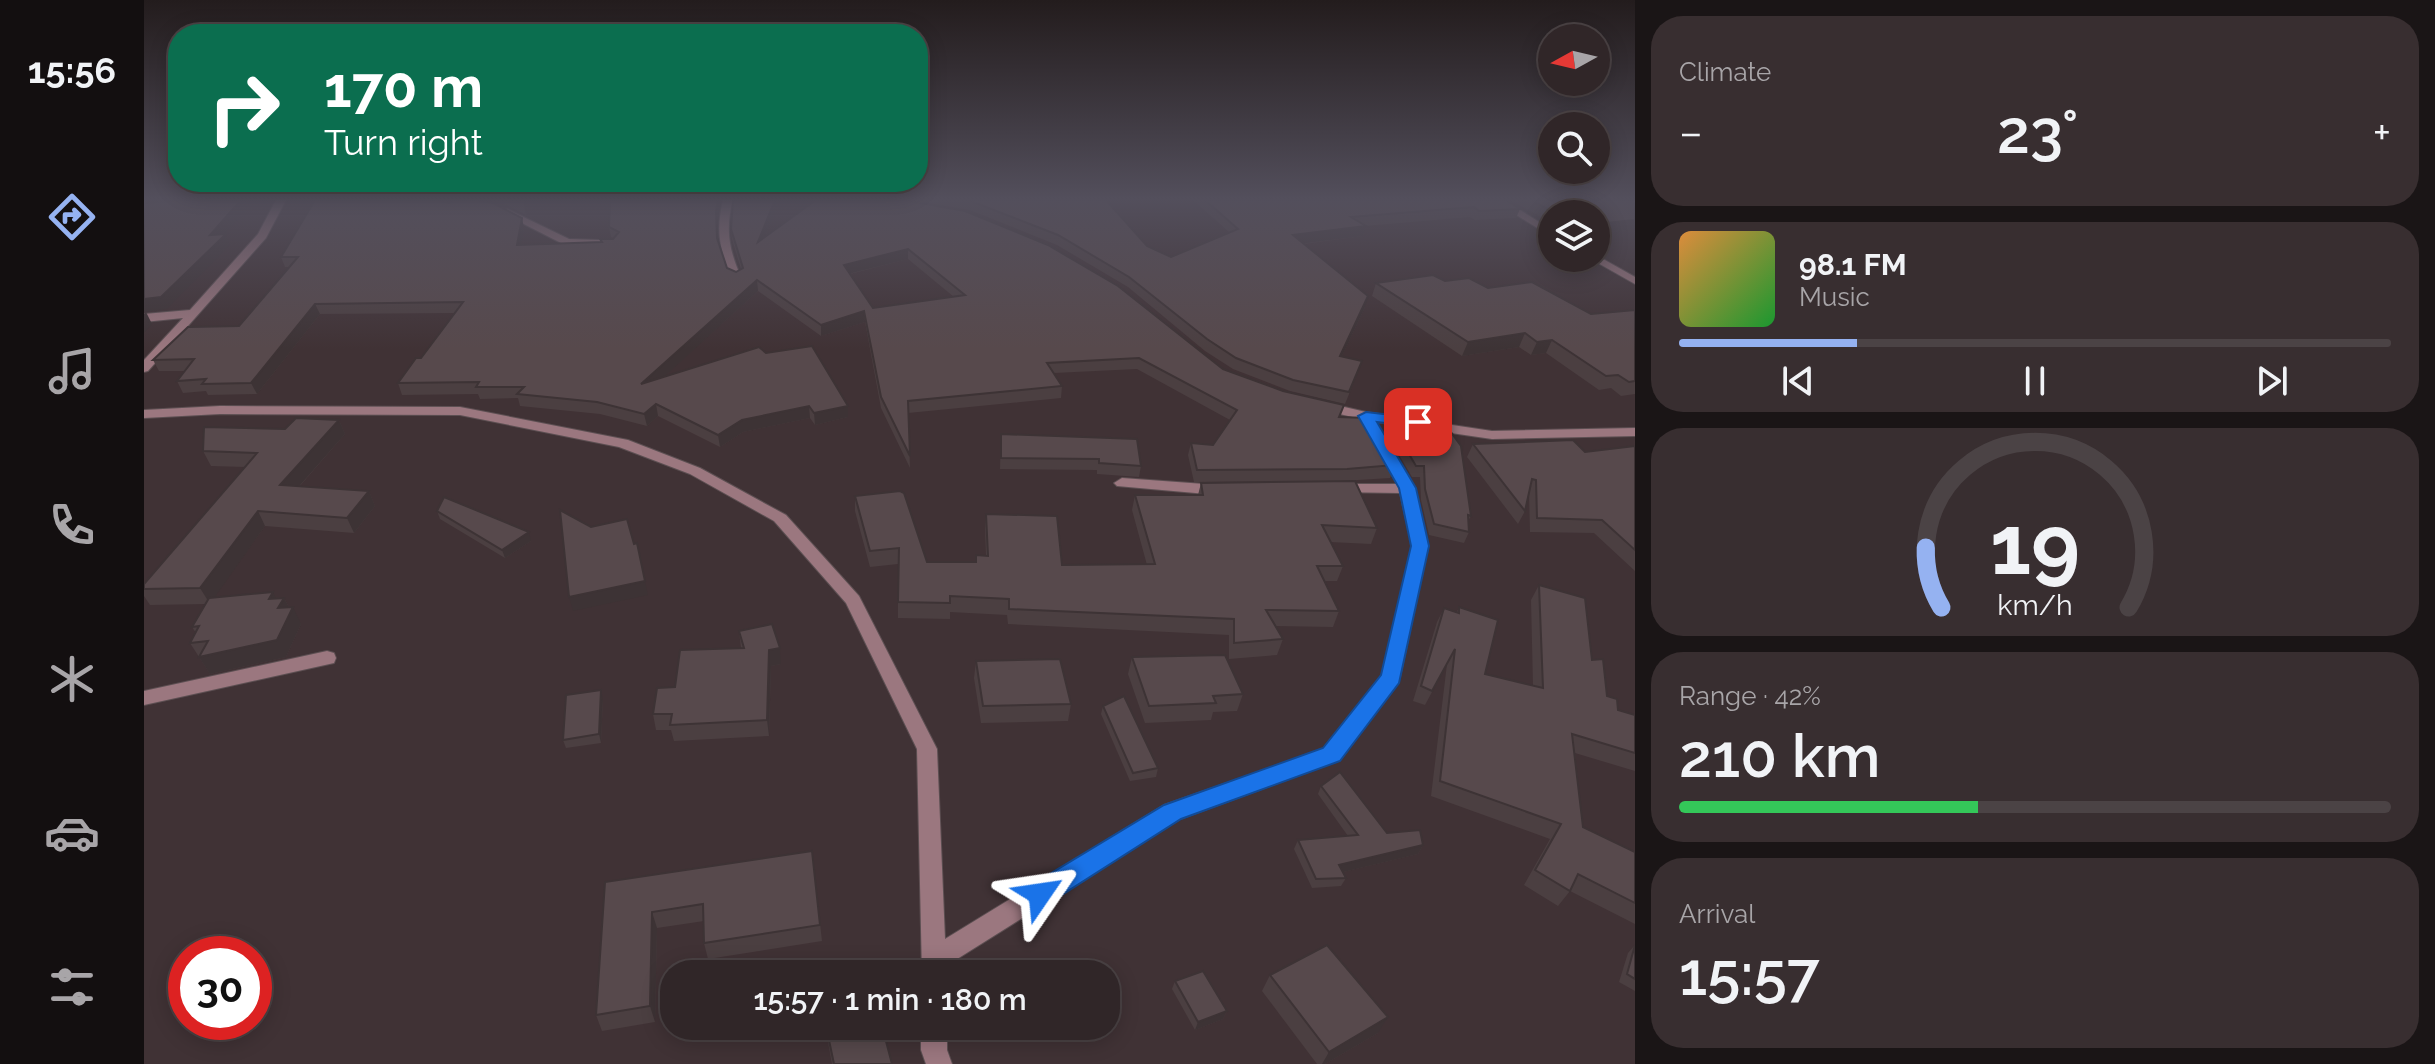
<!DOCTYPE html>
<html lang="en">
<head>
<meta charset="utf-8">
<style>
	:root { --surface:#302628; --page:#382e30; --text:#f1f3f6; --muted:#a8a5a8; --line:#4b4345; --accent:#95b2f1 }
	body { margin:0; font-family:Raleway,sans-serif; background:var(--page); color:var(--text); height:100vh; display:flex; flex-direction:column; font-size:30px; white-space:nowrap }
	* { box-sizing:border-box; margin:0 }
	p { font-size:26px; color:var(--muted) }
	.icon { flex:none; width:44px; height:44px; fill:none; stroke:currentColor; stroke-width:2; stroke-linecap:round; stroke-linejoin:round }
	.map { position:relative; flex:1; overflow:hidden }
	.details { display:flex; flex-direction:column; gap:16px; padding:16px; background:#1a1516; width:800px }
	.details>* { flex:none }
	.banner { position:absolute; left:24px; top:24px; width:760px; height:168px; border-radius:32px; box-shadow:0 4px 20px #0003,0 0 0 2px var(--line); background:#0b6e4f; color:#fff; overflow:hidden }
	.needle { width:52px; rotate:262deg }
	.fabs { position:absolute; left:1394px; top:24px; display:grid; gap:16px }
	.fabs a { display:grid; place-items:center; width:72px; height:72px; border-radius:50%; background:var(--surface); box-shadow:0 4px 20px #0003,0 0 0 2px var(--line); font-size:40px }
	.speed { position:absolute; left:24px; top:936px; display:flex; gap:16px; font-size:40px; font-weight:700; text-align:center }
	.speed>* { display:grid; place-content:center; width:104px; height:104px; border-radius:50%; background:var(--surface); box-shadow:0 4px 20px #0003,0 0 0 2px var(--line); line-height:1 }
	.speed .limit { border:12px solid #d22; background:#fff; color:#111 }
	.pin { position:absolute; display:grid; place-items:center; width:68px; height:68px; color:#fff; margin:-34px; border-radius:16px; box-shadow:0 4px 12px #0006 }
	.me { position:absolute; width:88px; margin:-44px; rotate:58deg; stroke-linejoin:round; filter:drop-shadow(0 0 6px #0008) }
	.turn { display:flex; align-items:center; gap:28px; height:168px; padding:0 24px; font-size:36px }
	.turn .icon { width:104px; height:104px; stroke-width:2.5 }
	.turn b { display:block; font-size:56px; line-height:68px }
	.big { font-size:60px; font-weight:600; line-height:1.1 }
	.details .tile { flex:1; display:flex; flex-direction:column; justify-content:center; gap:12px; min-width:0; padding:0 28px; border-radius:32px; background:var(--page) }
	.details .dial { align-items:center; gap:0 }
	.dial svg { height:208px; overflow:visible; fill:none; stroke:var(--line); stroke-width:7; stroke-linecap:round; text-anchor:middle }
	.dial text { fill:var(--text); stroke:none }
	.song { display:flex; align-items:center; gap:24px }
	.cover { width:96px; height:96px; border-radius:12px; background:linear-gradient(135deg,hsl(30 70% 55%),hsl(130 70% 35%)) }
	.played { height:8px; border-radius:4px; background:linear-gradient(90deg,var(--accent) 25%,var(--line) 25%) }
	.keys { display:flex; justify-content:space-around; direction:ltr }
	.heat { display:flex; justify-content:space-between; align-items:center; font-size:44px; direction:ltr }
	.charge { height:12px; border-radius:6px; background:linear-gradient(90deg,#34c759 42%,var(--line) 0) }
	.trip { position:absolute; left:516px; top:960px; width:460px; height:80px; border-radius:32px; background:var(--surface); box-shadow:0 4px 20px #0003,0 0 0 2px var(--line); font-weight:600; line-height:80px; text-align:center }
	main { display:flex; flex:1; min-height:0 }
	.tabs { display:flex; flex-direction:column; width:144px; justify-content:space-around; align-items:center; background:#130f10; color:var(--muted) }
	.tabs .icon { width:56px; height:56px }
	.tabs .selected { color:var(--accent) }
	.tabs b { font-size:36px; color:var(--text) }
	.map>svg:first-child { display:block }
</style>
</head>
<body>
<main>
<nav class="tabs">
<b>15:56</b>
<svg class="icon selected" aria-label="directions" viewBox="0 0 24 24"><path d="M12 3l9 9-9 9-9-9zM9 14v-3h6M13 9l2 2-2 2"/></svg>
<svg class="icon" aria-label="music" viewBox="0 0 24 24"><path d="M9 18V5l10-2v13"/><circle cx="6" cy="18" r="3"/><circle cx="16" cy="16" r="3"/></svg>
<svg class="icon" aria-label="phone" viewBox="0 0 24 24"><path d="M5 4h4l2 5-3 2q2 4 5 5l2-3 5 2v4C11 20 4 13 5 4z"/></svg>
<svg class="icon" aria-label="climate" viewBox="0 0 24 24"><path d="M12 3v18M4 7l16 10M4 17L20 7"/></svg>
<svg class="icon" aria-label="car" viewBox="0 0 24 24"><path d="M5 17H2v-5l4-1 3-4h7l3 4 3 1v5h-3M9 17h6M6 11h13"/><circle cx="7" cy="17" r="2"/><circle cx="17" cy="17" r="2"/></svg>
<svg class="icon" aria-label="filters" viewBox="0 0 24 24"><path d="M4 7h16M4 17h16"/><circle cx="9" cy="7" r="2"/><circle cx="15" cy="17" r="2"/></svg>
</nav>
<div class="map">
<svg width="1491" height="1064" viewBox="0 0 1491 1064">
	<rect width="100%" height="100%" fill="#403235"/>
	<g fill="none" stroke-linecap="round" stroke-linejoin="round">
		<g stroke="#5c4f52" stroke-width="2">
			<g id="minor">
				<path d="M 132,200 L 142,200 L 122,238 L 4,371 L 0,372 L 0,360 L 39,318 L 0,322 L 0,314 L 46,310 L 114,234 Z"/>
				<path d="M 579,200 L 589,200 C 581,229 585,250 597,277 L 592,280 L 587,277 C 575,249 572,229 579,200 Z"/>
				<path d="M 1348,200 L 1360,200 L 1408,230 L 1408,237 Z"/>
				<path d="M 363,209 L 425,239 L 456,240 L 461,243 L 456,246 L 419,244 L 360,214 L 358,212 Z"/>
				<path d="M 1452,255 L 1491,277 L 1491,284 L 1445,258 L 1452,258 Z"/>
				<path d="M 1179,402 L 1222,412 L 1348,431 L 1491,428 L 1491,436 L 1348,439 L 1232,422 L 1271,488 L 1284,546 L 1256,677 L 1194,761 L 1036,819 L 802,966 L 802,974 L 778,974 L 773,749 L 702,603 L 630,521 L 546,474 L 475,447 L 316,415 L 76,414 L 0,418 L 0,410 L 76,406 L 316,407 L 484,440 L 556,468 L 642,515 L 715,596 L 793,749 L 801,939 L 1020,805 L 1180,749 L 1238,675 L 1268,546 L 1256,493 L 1188,492 L 1185,489 L 1188,486 L 1193,484 L 1253,484 L 1217,419 L 1174,409 L 1172,406 Z"/>
				<path d="M 978,478 L 1074,485 L 1082,490 L 1074,495 L 973,486 L 970,483 Z"/>
				<path d="M 183,651 L 190,653 L 192,658 L 190,663 L 0,705 L 0,691 Z"/>
				<path d="M 777,1026 L 803,1026 L 803,1050 L 808,1064 L 782,1064 L 777,1050 Z"/>
			</g>
		</g>
		<use href="#minor" fill="#9b777f" fill-rule="evenodd"/>
	</g>
	<g fill="#4b3f41" fill-rule="evenodd">
		<path d="M 341,200 L 385,200 L 382,215 L 359,203 Z"/>
		<path d="M 466,200 L 576,200 L 573,220 L 574,240 L 583,268 L 592,272 L 597,269 L 588,239 L 587,229 L 636,200 L 621,237 L 672,200 L 1196,417 L 1251,465 L 1246,478 L 1198,481 L 1050,482 L 1044,455 L 1047,443 L 1069,445 L 1086,420 L 993,369 L 910,373 L 918,386 L 917,398 L 764,413 L 766,468 L 737,408 L 721,322 L 677,336 L 614,291 L 519,377 L 615,347 L 704,417 L 671,425 L 666,418 L 599,432 L 576,447 L 514,416 L 503,426 L 456,414 L 376,406 L 374,398 L 336,399 L 334,394 L 258,395 L 254,383 L 277,358 L 311,313 L 176,314 L 113,394 L 64,395 L 62,391 L 39,393 L 33,381 L 41,371 L 15,371 L 9,360 L 95,326 L 145,267 L 141,267 L 137,257 L 380,228 L 377,245 L 457,242 L 456,239 L 469,238 L 467,237 L 465,227 ZM 764,259 L 810,297 L 729,308 L 706,274 Z"/>
		<path d="M 766,200 L 962,200 L 1003,246 L 1027,257 L 1085,232 L 1049,200 L 1362,200 L 1376,209 L 1372,218 L 1331,220 L 1326,217 L 1221,226 L 1219,236 L 1159,244 L 1221,307 L 1198,356 L 1214,372 L 1201,404 L 1146,391 L 1089,369 L 1061,351 L 984,287 L 913,245 L 826,210 Z"/>
		<path d="M 1366,200 L 1491,200 L 1491,229 L 1452,234 L 1452,214 L 1408,214 L 1408,223 Z"/>
		<path d="M 1301,281 L 1344,288 L 1447,314 L 1491,310 L 1491,394 L 1477,396 L 1467,388 L 1455,390 L 1402,353 L 1387,355 L 1375,347 L 1318,356 L 1228,296 L 1232,283 Z"/>
		<path d="M 195,420 L 201,434 L 155,487 L 225,491 L 231,506 L 210,533 L 121,526 L 70,597 L 140,598 L 145,607 L 157,624 L 142,657 L 66,674 L 46,643 L 52,633 L 48,627 L 62,604 L 6,605 L 0,596 L 0,584 L 101,467 L 67,466 L 59,451 L 141,429 Z"/>
		<path d="M 1245,420 L 1327,516 L 1324,521 L 1325,532 L 1320,543 L 1285,535 L 1277,500 L 1276,477 L 1268,477 L 1241,431 Z"/>
		<path d="M 857,434 L 997,466 L 995,477 L 953,474 L 953,470 L 856,469 Z"/>
		<path d="M 1329,444 L 1441,452 L 1491,446 L 1491,571 L 1450,533 L 1386,532 L 1385,493 L 1381,511 L 1374,524 L 1323,457 Z"/>
		<path d="M 1057,483 L 1233,528 L 1227,544 L 1186,542 L 1199,566 L 1193,581 L 1181,581 L 1195,611 L 1189,627 L 1132,626 L 1139,639 L 1133,655 L 1085,659 L 1085,635 L 864,624 L 863,615 L 806,612 L 806,619 L 754,618 L 754,564 L 726,567 L 711,511 L 711,496 L 783,562 L 831,562 L 842,555 L 841,529 L 842,514 L 918,565 L 1003,565 L 988,510 L 991,495 L 1054,495 Z"/>
		<path d="M 293,511 L 387,541 L 361,558 L 296,519 Z"/>
		<path d="M 1395,585 L 1448,660 L 1463,696 L 1474,710 L 1491,715 L 1491,771 L 1431,753 L 1439,827 L 1491,852 L 1491,924 L 1426,891 L 1414,906 L 1380,885 L 1406,839 L 1287,796 L 1303,664 L 1281,705 L 1269,701 L 1293,622 L 1300,608 L 1313,612 L 1315,607 L 1341,674 L 1389,686 L 1387,600 Z"/>
		<path d="M 595,631 L 637,664 L 627,666 L 625,736 L 530,741 L 527,730 L 512,730 L 509,714 L 531,687 L 597,648 Z"/>
		<path d="M 988,657 L 1099,694 L 1093,711 L 1069,712 L 1067,720 L 1001,723 L 984,674 Z"/>
		<path d="M 832,661 L 927,704 L 924,721 L 837,723 L 830,678 Z"/>
		<path d="M 459,699 L 457,743 L 422,748 L 419,740 Z"/>
		<path d="M 959,706 L 1014,768 L 1012,777 L 986,781 L 957,714 Z"/>
		<path d="M 1177,786 L 1243,833 L 1279,845 L 1274,854 L 1199,872 L 1202,878 L 1197,886 L 1168,888 L 1150,849 L 1154,840 L 1204,836 L 1174,794 Z"/>
		<path d="M 668,851 L 678,941 L 564,959 L 560,943 L 560,921 L 513,928 L 511,1022 L 458,1031 L 452,1015 L 461,882 Z"/>
		<path d="M 1491,945 L 1491,991 L 1475,982 L 1484,953 Z"/>
		<path d="M 1126,975 L 1234,1033 L 1181,1064 L 1173,1064 L 1118,991 Z"/>
		<path d="M 1031,981 L 1083,1011 L 1079,1019 L 1051,1030 L 1028,989 Z"/>
		<path d="M 681,1026 L 738,1026 L 748,1064 L 688,1064 Z"/>
	</g>
	<g fill="#3d3335">
		<path d="M 0,200 L 14,200 L 16,203 L 0,214 Z"/>
		<path d="M 97,200 L 103,200 L 106,206 L 74,241 L 82,234 L 86,245 L 23,309 L 0,312 L 0,299 L 66,235 Z"/>
		<path d="M 380,200 L 385,200 L 382,215 L 380,204 Z"/>
		<path d="M 574,200 L 576,200 L 573,220 L 572,211 Z"/>
		<path d="M 631,200 L 636,200 L 615,252 L 614,242 Z"/>
		<path d="M 378,218 L 380,228 L 376,255 L 373,245 Z"/>
		<path d="M 1491,220 L 1491,229 L 1452,234 L 1452,224 Z"/>
		<path d="M 1222,226 L 1219,236 L 1146,245 L 1149,235 Z"/>
		<path d="M 764,249 L 764,259 L 700,275 L 700,265 Z"/>
		<path d="M 613,280 L 614,291 L 499,396 L 497,384 Z"/>
		<path d="M 1224,296 L 1221,307 L 1193,367 L 1196,356 Z"/>
		<path d="M 171,304 L 176,314 L 113,394 L 107,383 Z"/>
		<path d="M 720,311 L 721,322 L 677,336 L 677,325 Z"/>
		<path d="M 2,312 L 8,324 L 0,333 L 0,314 Z"/>
		<path d="M 1381,333 L 1375,347 L 1318,356 L 1324,342 Z"/>
		<path d="M 1408,340 L 1402,353 L 1387,355 L 1393,342 Z"/>
		<path d="M 512,404 L 514,416 L 503,426 L 500,414 Z"/>
		<path d="M 665,406 L 666,418 L 599,432 L 576,447 L 574,435 L 598,420 Z"/>
		<path d="M 704,406 L 704,417 L 671,425 L 670,413 Z"/>
		<path d="M 195,420 L 201,434 L 143,500 L 136,485 Z"/>
		<path d="M 225,491 L 231,506 L 210,533 L 203,518 Z"/>
		<path d="M 114,511 L 121,526 L 66,604 L 56,588 Z"/>
		<path d="M 385,532 L 387,541 L 361,558 L 358,550 Z"/>
		<path d="M 493,543 L 504,595 L 429,611 L 425,597 Z"/>
		<path d="M 129,592 L 136,606 L 140,598 L 147,611 L 149,607 L 157,624 L 142,657 L 66,674 L 55,657 L 125,599 Z"/>
		<path d="M 636,648 L 637,664 L 627,666 L 625,736 L 623,720 L 625,650 Z"/>
		<path d="M 457,690 L 459,699 L 457,743 L 455,734 Z"/>
		<path d="M 1279,845 L 1274,854 L 1191,874 L 1195,865 Z"/>
		<path d="M 508,912 L 513,928 L 511,1022 L 506,1006 Z"/>
		<path d="M 1083,1011 L 1079,1019 L 1051,1030 L 1054,1022 Z"/>
		<path d="M 1244,1017 L 1234,1033 L 1181,1064 L 1178,1064 L 1185,1052 Z"/>
	</g>
	<g fill="#57494c" stroke="#3d3335" stroke-width="2" fill-rule="evenodd">
		<path d="M 40,200 L 97,200 L 66,235 L 82,234 L 17,297 L 0,299 L 0,203 Z"/>
		<path d="M 171,200 L 293,200 L 305,203 L 311,200 L 331,200 L 349,203 L 378,218 L 373,245 L 458,242 L 456,239 L 469,239 L 475,232 L 465,227 L 466,200 L 574,200 L 572,211 L 573,238 L 583,268 L 592,272 L 599,268 L 587,229 L 589,200 L 631,200 L 614,242 L 672,200 L 760,200 L 821,211 L 904,245 L 974,286 L 1079,369 L 1139,391 L 1200,405 L 1195,417 L 1224,418 L 1251,465 L 1203,469 L 1053,470 L 1047,443 L 1069,445 L 1093,410 L 995,358 L 903,363 L 918,386 L 764,401 L 766,456 L 737,397 L 720,311 L 677,325 L 613,280 L 497,384 L 615,347 L 622,353 L 668,346 L 704,406 L 670,413 L 665,406 L 598,420 L 574,435 L 512,404 L 500,414 L 453,402 L 373,394 L 380,387 L 332,387 L 335,382 L 254,383 L 272,358 L 277,358 L 319,302 L 171,304 L 107,383 L 58,384 L 62,379 L 33,381 L 50,359 L 9,360 L 44,327 L 95,326 L 154,257 L 137,257 ZM 764,249 L 821,295 L 729,308 L 700,265 Z"/>
		<path d="M 824,200 L 962,200 L 1003,246 L 1027,257 L 1094,229 L 1061,200 L 1362,200 L 1376,209 L 1335,211 L 1330,207 L 1207,217 L 1222,226 L 1149,235 L 1224,296 L 1196,356 L 1218,361 L 1205,392 L 1149,380 L 1092,358 L 1063,339 L 985,277 L 914,235 Z"/>
		<path d="M 1387,200 L 1491,200 L 1491,220 L 1452,224 L 1452,214 L 1413,214 Z"/>
		<path d="M 1289,275 L 1301,281 L 1325,278 L 1344,288 L 1388,282 L 1447,314 L 1491,310 L 1491,381 L 1485,382 L 1474,375 L 1462,376 L 1408,340 L 1393,342 L 1381,333 L 1324,342 L 1232,283 Z"/>
		<path d="M 152,418 L 195,420 L 136,485 L 225,491 L 203,518 L 114,511 L 56,588 L 0,589 L 0,584 L 113,453 L 59,451 L 60,427 L 141,429 Z"/>
		<path d="M 1245,420 L 1301,424 L 1317,446 L 1327,516 L 1324,515 L 1325,532 L 1290,524 L 1281,489 L 1280,466 L 1272,466 Z"/>
		<path d="M 857,434 L 993,439 L 997,466 L 955,463 L 955,459 L 857,458 Z"/>
		<path d="M 1429,440 L 1441,452 L 1491,446 L 1491,550 L 1458,520 L 1393,518 L 1392,480 L 1388,479 L 1381,511 L 1329,444 Z"/>
		<path d="M 1211,481 L 1233,528 L 1178,525 L 1199,566 L 1173,566 L 1195,611 L 1122,610 L 1139,639 L 1090,643 L 1090,619 L 865,609 L 865,599 L 806,596 L 806,603 L 754,602 L 755,548 L 726,551 L 711,496 L 756,491 L 760,493 L 783,562 L 832,562 L 832,555 L 844,556 L 842,514 L 913,516 L 918,565 L 1011,564 L 991,495 L 1059,495 L 1057,483 Z"/>
		<path d="M 300,497 L 385,532 L 358,550 L 293,511 Z"/>
		<path d="M 416,510 L 447,527 L 483,519 L 490,544 L 493,543 L 501,581 L 425,597 Z"/>
		<path d="M 1395,585 L 1441,598 L 1448,660 L 1459,659 L 1463,696 L 1473,699 L 1474,710 L 1491,715 L 1491,753 L 1428,734 L 1439,827 L 1491,852 L 1491,903 L 1434,874 L 1426,891 L 1391,870 L 1417,824 L 1296,781 L 1311,649 L 1288,691 L 1277,686 L 1300,608 L 1315,613 L 1315,607 L 1354,620 L 1341,674 L 1399,688 Z"/>
		<path d="M 129,592 L 125,599 L 140,598 L 134,608 L 149,607 L 133,640 L 55,657 L 64,641 L 46,643 L 55,626 L 48,627 L 65,598 Z"/>
		<path d="M 628,624 L 636,648 L 625,650 L 623,720 L 526,725 L 528,714 L 509,714 L 513,688 L 531,687 L 536,650 L 600,648 L 595,631 Z"/>
		<path d="M 1081,655 L 1099,694 L 1069,696 L 1072,703 L 1005,706 L 988,657 Z"/>
		<path d="M 916,659 L 927,704 L 839,706 L 832,661 Z"/>
		<path d="M 457,690 L 455,734 L 419,740 L 422,695 Z"/>
		<path d="M 980,696 L 1014,768 L 989,773 L 959,706 Z"/>
		<path d="M 1196,772 L 1243,833 L 1276,830 L 1279,845 L 1195,865 L 1202,878 L 1172,879 L 1154,840 L 1214,835 L 1177,786 Z"/>
		<path d="M 668,851 L 676,925 L 560,943 L 559,904 L 508,912 L 506,1006 L 452,1015 L 461,882 Z"/>
		<path d="M 1183,945 L 1244,1017 L 1185,1052 L 1126,975 Z"/>
		<path d="M 1491,945 L 1491,979 L 1483,974 Z"/>
		<path d="M 1059,971 L 1083,1011 L 1054,1022 L 1031,981 Z"/>
		<path d="M 682,1026 L 738,1026 L 748,1064 L 690,1064 Z"/>
	</g>
	<linearGradient id="sky" x2="0" y2="1"><stop stop-color="#231c1d"/><stop offset="0.57" stop-color="#534f5c"/><stop offset="1" stop-color="#534f5c" stop-opacity="0"/></linearGradient>
	<rect width="1491" height="349" fill="url(#sky)"/>
	<path fill="#1a73e8" stroke="#114b97" stroke-width="2" d="M 1222,412 L 1274,418 L 1282,422 L 1274,427 L 1233,422 L 1272,488 L 1285,546 L 1255,683 L 1196,761 L 1037,819 L 905,903 L 896,907 L 886,903 L 883,894 L 886,886 L 1020,805 L 1179,748 L 1237,675 L 1267,546 L 1255,488 L 1214,416 Z"/>
</svg>
<div class="fabs">
<a><svg class="needle" viewBox="-14 -14 28 28"><path d="M0-13l5 13h-10z" fill="#e53935"/><path d="M0 13l5-13h-10z" fill="#a8a5a8"/></svg></a>
<a><svg class="icon" aria-label="search" viewBox="0 0 24 24"><circle cx="10" cy="10" r="6"/><path d="M15 15l6 6"/></svg></a>
<a><svg class="icon" aria-label="layers" viewBox="0 0 24 24"><path d="M12 4l9 5-9 5-9-5zM3 14l9 5 9-5"/></svg></a>
</div>
<div class="speed"><div class="limit">30</div></div>
<div class="pin" style="left:1274px;top:422px;background:#d93025"><svg class="icon" aria-label="arrive" viewBox="0 0 24 24"><path d="M6 21V4h12l-3 4 3 4H6"/></svg></div>
<svg class="me" style="left:896px;top:894px" viewBox="-20 -20 40 40"><path d="M0-17L14 15 0 8-14 15z" fill="#1a73e8" stroke="#fff" stroke-width="4"/></svg>
<div class="trip">15:57 · 1 min · 180 m</div>
<div class="banner">
<div class="turn"><svg class="icon" aria-label="right" viewBox="0 0 24 24"><path d="M7 20v-9h11M14 6l5 5-5 5"/></svg><div><b>170 m</b>Turn right</div></div>
</div>
</div>
<section class="details">
<div class="tile"><p>Climate</p>
<div class="heat"><a>−</a><b class="big">23°</b><a>+</a></div>
</div>
<div class="tile">
<div class="song"><i class="cover"></i><div><b>98.1 FM</b><p>Music</p></div></div>
<div class="played"></div>
<div class="keys"><svg class="icon" aria-label="previous" viewBox="0 0 24 24"><path d="M18 5L8 12l10 7zM5 5v14"/></svg><svg class="icon" aria-label="pause" viewBox="0 0 24 24"><path d="M8 5v14M16 5v14"/></svg><svg class="icon" aria-label="next" viewBox="0 0 24 24"><path d="M6 5l10 7-10 7zM19 5v14"/></svg></div>
</div>
<div class="tile dial"><svg viewBox="0 0 100 80">
<path d="M14 69A42 42 0 1 1 86 69"/>
<path d="M14 69A42 42 0 0 1 8 46" stroke="#95b2f1"/>
<text x="50" y="56" font-size="32" font-weight="700">19</text>
<text x="50" y="72" font-size="11">km/h</text>
</svg></div>
<div class="tile"><p>Range · 42%</p><b class="big">210 km</b><div class="charge"></div></div>
<div class="tile"><p>Arrival</p><b class="big">15:57</b></div>
</section>
</main>
</body>
</html>
